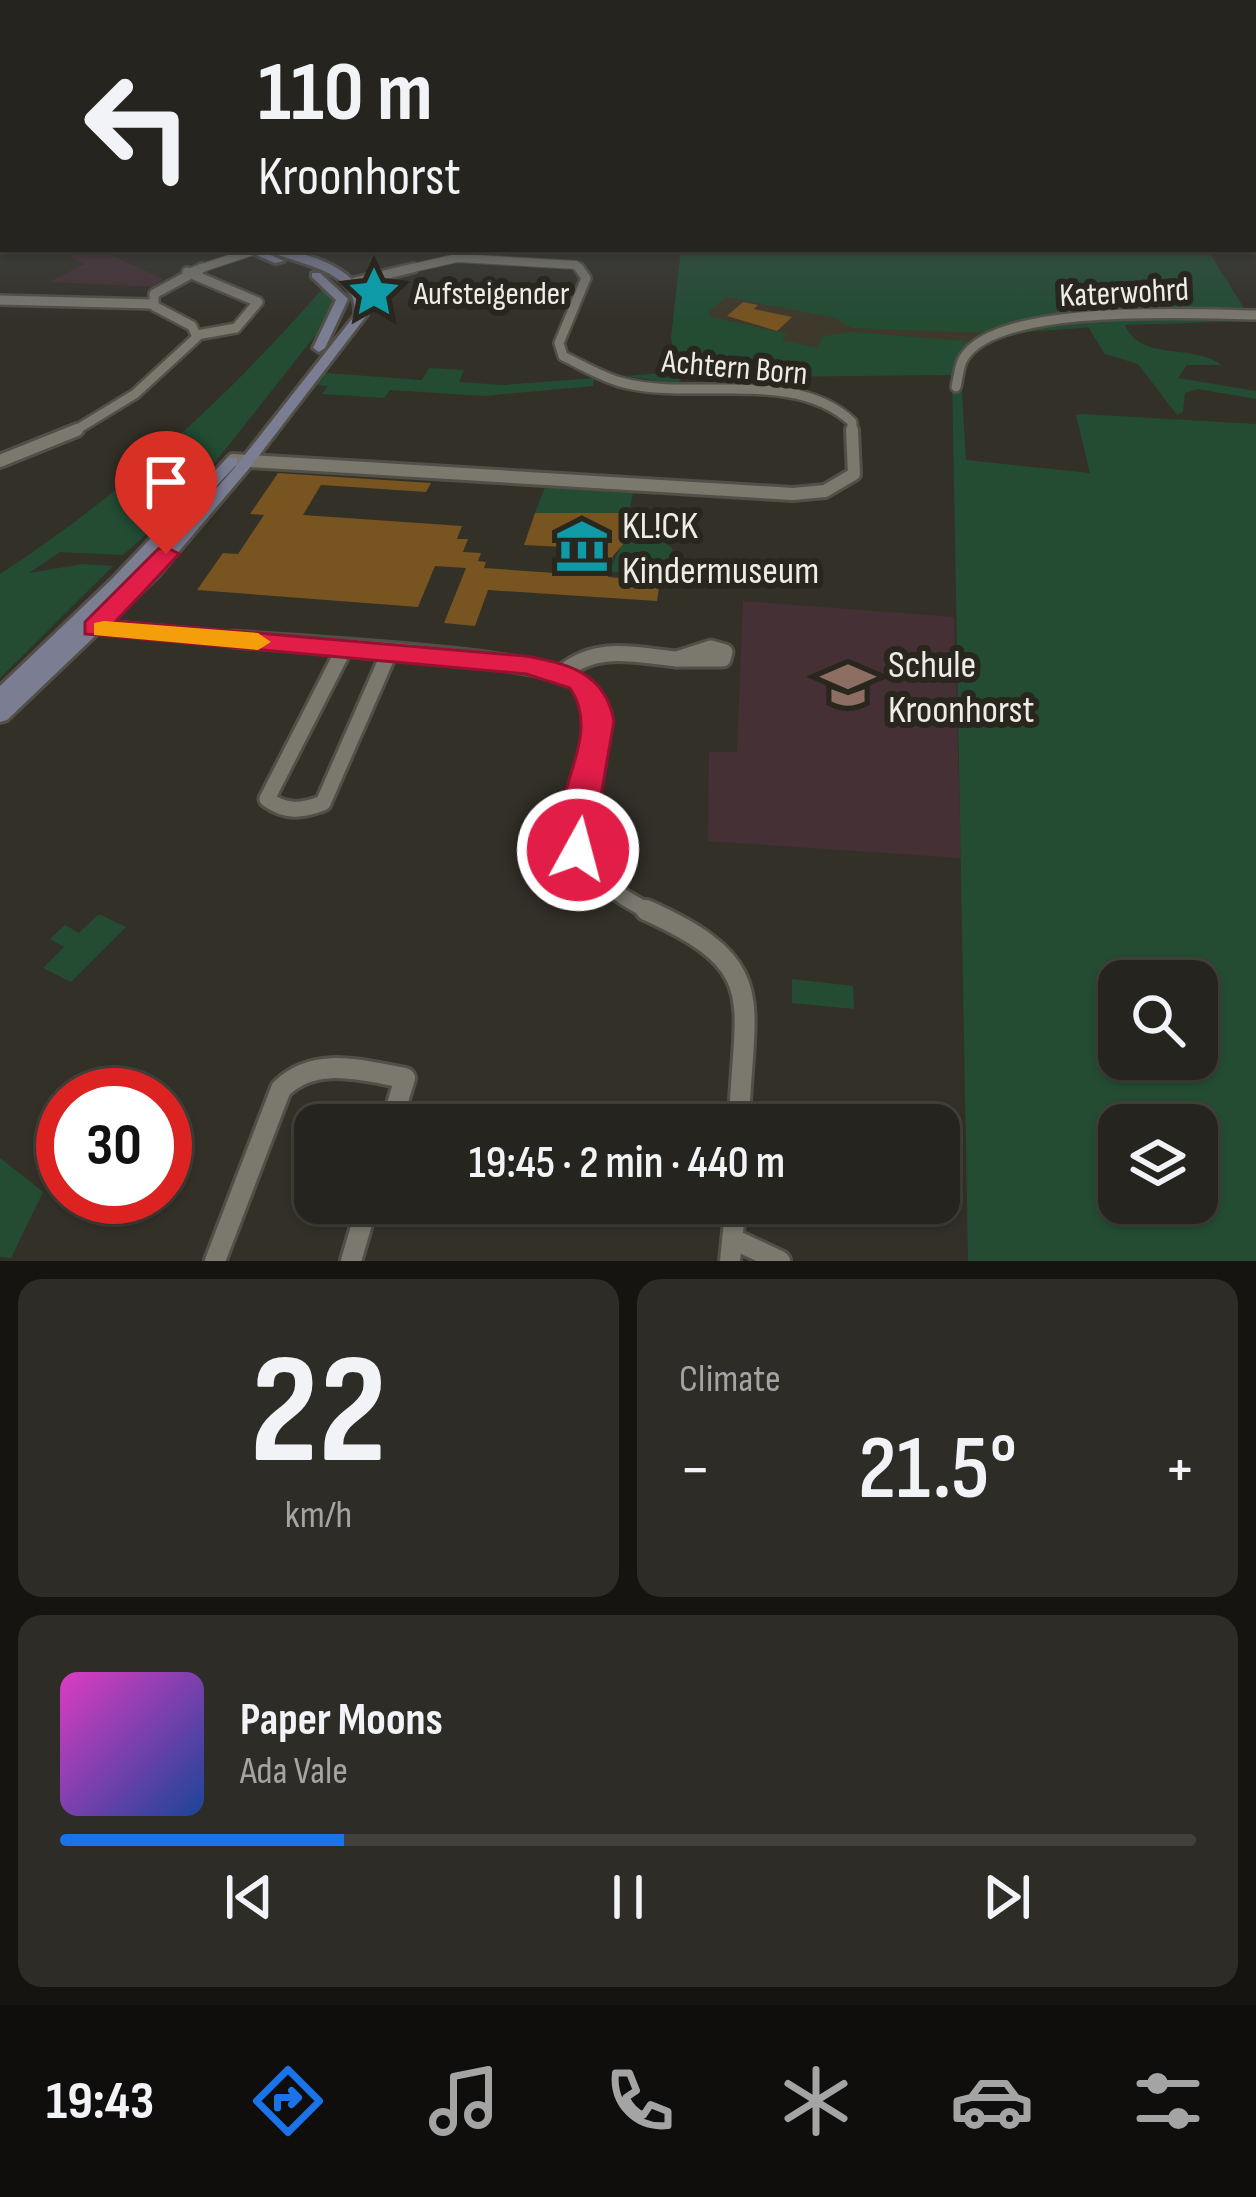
<!DOCTYPE html>
<html lang="en">
<head>
<meta charset="utf-8">
<style>
	:root { --surface:#26241e; --page:#2e2c27; --text:#f1f3f6; --muted:#a4a4a4; --line:#42413c; --accent:#1a73e8 }
	body { margin:0; font-family:"Sofia Sans Condensed",sans-serif; background:var(--page); color:var(--text); height:100vh; display:flex; flex-direction:column; font-size:45px; white-space:nowrap }
	* { box-sizing:border-box; margin:0 }
	p { font-size:39px; color:var(--muted) }
	.icon { flex:none; width:66px; height:66px; fill:none; stroke:currentColor; stroke-width:2; stroke-linecap:round; stroke-linejoin:round }
	.map { position:relative; height:1261px; overflow:hidden }
	.panel { display:flex; flex-direction:column; gap:18px; padding:18px; background:#151410; flex:1 }
	.panel>* { flex:none }
	.guide { position:absolute; left:0px; top:0px; width:1257px; height:252px; box-shadow:0 3px 9px #0004,0 0 0 3px var(--line); background:#26241e; color:var(--text); overflow:hidden }
	.controls { position:absolute; left:1098px; top:960px; display:grid; gap:24px }
	.controls a { display:grid; place-items:center; width:120px; height:120px; border-radius:24px; background:var(--surface); box-shadow:0 3px 9px #0004,0 0 0 3px var(--line); font-size:60px }
	.speed { position:absolute; left:36px; top:1068px; display:flex; gap:24px; font-size:60px; font-weight:700; text-align:center }
	.speed>* { display:grid; place-content:center; width:156px; height:156px; border-radius:50%; background:var(--surface); box-shadow:0 3px 9px #0004,0 0 0 3px var(--line); line-height:1 }
	.speed .limit { border:18px solid #d22; background:#fff; color:#111 }
	.pin { position:absolute; display:grid; place-items:center; width:102px; height:102px; color:#fff; margin:-123px -51px; border-radius:50% 50% 50% 0; rotate:-45deg; box-shadow:0 0 12px #0007 }
	.pin .icon { rotate:45deg }
	.me { position:absolute; width:132px; margin:-66px; rotate:7deg; stroke-linejoin:round; filter:drop-shadow(0 0 9px #0008) }
	.turn { display:flex; align-items:center; gap:42px; height:252px; padding:0 60px; font-size:54px }
	.turn .icon { width:156px; height:156px; stroke-width:2.5 }
	.turn b { display:block; font-size:84px; line-height:102px }
	.big { font-size:90px; font-weight:600; line-height:1.1 }
	.panel .card { flex:1; display:flex; flex-direction:column; justify-content:center; gap:18px; min-width:0; padding:0 42px; border-radius:24px; background:var(--page) }
	.panel .dial { align-items:center; gap:0 }
	.dial b { font-size:156px; line-height:1 }
	.song { display:flex; align-items:center; gap:36px }
	.cover { width:144px; height:144px; border-radius:18px; background:linear-gradient(135deg,hsl(310 70% 55%),hsl(220 70% 35%)) }
	.played { height:12px; border-radius:6px; background:linear-gradient(90deg,var(--accent) 25%,var(--line) 25%) }
	.keys { display:flex; justify-content:space-around; direction:ltr }
	.heat { display:flex; justify-content:space-between; align-items:center; font-size:66px; direction:ltr }
	.panel .tiles { flex:1; display:grid; gap:18px; grid-template-columns:1fr 1fr }
	.card:last-child { grid-column:span 2 }
	.trip { position:absolute; left:294px; top:1104px; width:666px; height:120px; border-radius:24px; background:var(--surface); box-shadow:0 3px 9px #0004,0 0 0 3px var(--line); font-weight:600; line-height:120px; text-align:center }
	.menu { display:flex; height:192px; justify-content:space-around; align-items:center; background:#0f0e0c; color:var(--muted) }
	.menu .icon { width:84px; height:84px }
	.menu .on { color:var(--accent) }
	.menu b { font-size:54px; color:var(--text) }
	.map>svg:first-child { display:block }
</style>
</head>
<body>
<div class="map">
<svg width="1256" height="1261" viewBox="0 0 1256 1261">
	<rect width="100%" height="100%" fill="#333028"/>
	<path fill="#3e392b" d="M 724,289 L 846,315 L 852,326 L 987,332 L 951,366 L 884,367 L 683,322 Z"/>
	<g fill="#453135">
		<path d="M 95,249 L 97,249 L 164,279 L 155,287 L 49,282 L 84,264 L 70,256 Z"/>
		<path d="M 743,601 L 954,617 L 961,858 L 708,841 L 709,752 L 737,752 Z"/>
	</g>
	<g fill="#234c33" fill-rule="evenodd">
		<path d="M 681,249 L 1207,249 L 1246,311 L 1256,311 L 1256,321 L 1125,325 C 1142,363 1190,342 1222,365 L 1187,365 L 1178,378 L 1256,391 L 1256,399 L 1198,389 L 1185,393 L 1183,412 L 1177,415 L 1138,364 L 1105,354 L 1088,327 C 1047,333 972,325 961,377 L 966,460 L 1090,473 L 1076,415 L 1083,414 L 1256,424 L 1256,1261 L 968,1261 L 952,375 L 682,378 L 678,384 L 625,376 L 676,372 L 671,337 ZM 726,297 L 835,318 L 852,328 L 986,333 L 977,342 L 851,332 L 823,336 L 818,348 L 782,340 L 787,334 L 712,317 L 708,313 ZM 1119,981 L 1197,981 L 1197,1059 L 1119,1059 ZM 1119,1125 L 1197,1125 L 1197,1203 L 1119,1203 Z"/>
		<path d="M 324,287 L 334,303 L 326,322 L 186,499 L 123,555 L 60,552 L 29,573 L 83,564 L 113,566 L 0,678 L 0,574 C 123,494 228,397 324,287 Z"/>
		<path d="M 429,368 L 464,370 L 459,382 L 503,385 L 594,378 L 593,386 L 483,396 L 390,390 L 384,398 L 322,394 L 328,386 L 317,385 L 326,373 L 422,380 Z"/>
		<path d="M 545,487 L 633,493 L 629,513 L 535,513 Z"/>
		<path d="M 626,535 L 660,539 L 672,548 L 675,563 L 651,574 L 609,572 Z"/>
		<path d="M 99,914 L 126,927 L 71,982 L 43,968 L 64,947 L 50,939 L 65,925 L 79,933 Z"/>
		<path d="M 792,979 L 853,986 L 854,1009 L 792,1003 Z"/>
		<path d="M 0,1158 L 43,1192 L 11,1258 L 0,1257 Z"/>
	</g>
	<g fill="#775420">
		<path d="M 743,302 L 758,305 L 754,309 L 792,317 L 777,331 L 727,316 Z"/>
		<path d="M 278,473 L 431,483 L 426,492 L 321,485 L 303,515 L 462,526 L 457,539 L 468,539 L 463,552 L 481,553 L 478,561 L 486,562 L 484,568 L 555,573 L 563,547 L 524,545 L 535,513 L 629,513 L 625,542 L 613,556 L 608,577 L 660,581 L 657,601 L 488,590 L 475,626 L 444,623 L 466,568 L 435,566 L 418,607 L 197,590 L 223,553 L 238,554 L 264,515 L 250,514 Z"/>
	</g>
	<g fill="none" stroke-linecap="round" stroke-linejoin="round">
		<g stroke="#514f48" stroke-width="10">
			<g id="street-far4">
				<path d="M 193,271 L 259,249"/>
				<path d="M 400,271 L 457,258 L 576,265 L 581,271"/>
			</g>
		</g>
		<g stroke="#514f48" stroke-width="14">
			<g id="street-far3">
				<path d="M 579,268 L 586,278 L 559,343 L 563,356 C 582,365 603,378 624,383 C 695,401 795,368 852,422 L 852,433"/>
				<path d="M 187,272 L 258,302 L 236,328 L 197,335"/>
				<path d="M 355,282 L 413,268"/>
				<path d="M 0,300 L 153,304"/>
				<path d="M 956,387 C 958,379 959,366 963,359 C 995,302 1197,314 1256,315"/>
				<path d="M 71,433 L 135,394 L 197,337 L 192,326 L 154,306 L 154,294 L 202,268"/>
			</g>
		</g>
		<g stroke="#514f48" stroke-width="18">
			<g id="street-far2">
				<path d="M 233,460 L 793,494 L 825,491 L 854,474 L 852,430"/>
				<path d="M 0,461 L 77,430"/>
				<path d="M 87,626 L 267,642"/>
			</g>
		</g>
		<g stroke="#514f48" stroke-width="21">
			<g id="street-far1">
				<path d="M 234,639 C 294,644 544,655 579,683 C 651,741 492,839 653,913"/>
				<path d="M 711,648 L 725,652 L 723,659 L 677,659 Z"/>
				<path d="M 344,649 L 267,799 C 286,813 302,811 323,803 L 389,653"/>
				<path d="M 563,672 C 598,644 634,655 677,659"/>
			</g>
		</g>
		<g stroke="#514f48" stroke-width="26">
			<g id="street">
				<path d="M 646,910 C 774,967 742,1001 739,1125"/>
				<path d="M 735,1240 L 780,1261"/>
				<path d="M 215,1261 L 281,1089 C 315,1055 363,1071 405,1078 L 391,1125"/>
				<path d="M 351,1261 L 368,1203"/>
				<path d="M 730,1261 L 736,1203"/>
			</g>
		</g>
		<g stroke="#514f48" stroke-width="6">
			<g id="secondary">
				<path d="M 242,249 L 257,249 L 284,261 L 275,263 Z"/>
				<path d="M 265,249 C 303,249 369,269 367,315 L 247,471 L 158,576 L 7,720 L 0,722 L 0,686 L 111,580 L 227,458 L 237,458 L 237,464 L 84,626 L 146,568 L 237,465 L 355,315 C 358,267 296,266 265,249 Z"/>
				<path d="M 312,273 L 320,273 L 348,299 L 325,348 L 319,352 L 313,348 L 336,300 L 312,277 Z"/>
			</g>
		</g>
		<g stroke="#514f48" stroke-width="6">
			<rect id="primary" x="0" y="178" width="3" height="6"/>
		</g>
		<use href="#street-far4" stroke="#7b786e" stroke-width="8"/>
		<use href="#street-far3" stroke="#7b786e" stroke-width="9"/>
		<use href="#street-far2" stroke="#7b786e" stroke-width="12"/>
		<use href="#street-far1" stroke="#7b786e" stroke-width="15"/>
		<use href="#street" stroke="#7b786e" stroke-width="20"/>
		<use href="#secondary" fill="#7b7d93" fill-rule="evenodd"/>
		<use href="#primary" fill="#7a82b8" fill-rule="evenodd"/>
	</g>
	<linearGradient id="sky" x2="0" y2="1"><stop stop-color="#1c1a16"/><stop offset="0.45" stop-color="#4a4e53"/><stop offset="1" stop-color="#4a4e53" stop-opacity="0"/></linearGradient>
	<rect width="1256" height="322" fill="url(#sky)"/>
	<path fill="#e11d48" stroke="#92132f" stroke-width="3" d="M 166,547 L 179,554 L 116,621 L 526,656 C 568,664 605,672 614,721 L 590,859 L 566,859 C 537,805 607,742 570,688 L 526,674 L 85,634 L 85,622 L 158,549 Z"/>
	<path fill="#f59e0b" d="M 104,621 L 258,633 L 271,642 L 258,650 L 94,635 L 94,623 Z"/>
	<defs>
		<g id="sight-bare" transform="scale(4.14)"><path d="M0-6L1.8-2.2L6-1.7L2.9 1.2L3.7 5.4L0 3.3L-3.7 5.4L-2.9 1.2L-6-1.7L-1.8-2.2Z" fill="#0f9aa8" stroke="#29261e" stroke-width="2.5" paint-order="stroke"/></g>
		<g id="museum-bare" transform="scale(4.14)"><path d="M0-6L6-3V-2H-6V-3ZM-5-1h2V3h-2ZM-1-1h2V3h-2ZM3-1h2V3H3ZM-6 4H6V6H-6Z" fill="#0f9aa8" stroke="#29261e" stroke-width="2.5" paint-order="stroke"/></g>
		<g id="school-bare" transform="scale(4.14)"><path d="M0-5L7-2L0 1L-7-2ZM-4 1L0 2.5L4 1V4Q0 6-4 4Z" fill="#8d6e63" stroke="#29261e" stroke-width="2.5" paint-order="stroke"/></g>
	</defs>
	<g fill-rule="evenodd">
		<use href="#sight-bare" x="374" y="292"/>
		<use href="#museum-bare" x="582" y="546"/>
		<use href="#school-bare" x="848" y="685"/>
	</g>
	<g text-anchor="middle" stroke-width="12" stroke-linejoin="round" paint-order="stroke">
		<g font-size="33" fill="#eeece7" stroke="#29261e">
			<text transform="translate(1124 291) rotate(-3)" y="12">Katerwohrd</text>
			<text transform="translate(735 366) rotate(5)" y="12">Achtern Born</text>
		</g>
		<g font-size="33" fill="#eeece7" stroke="#29261e" text-anchor="start">
			<text x="414" y="304">Aufsteigender</text>
		</g>
		<g font-size="39" fill="#eeece7" stroke="#29261e" text-anchor="start">
			<text x="622" y="538">KL!CK<tspan x="622" dy="45">Kindermuseum</tspan></text>
			<text x="888" y="677">Schule<tspan x="888" dy="45">Kroonhorst</tspan></text>
		</g>
	</g>
</svg>
<div class="controls">
<a><svg class="icon" aria-label="search" viewBox="0 0 24 24"><circle cx="10" cy="10" r="6"/><path d="M15 15l6 6"/></svg></a>
<a><svg class="icon" aria-label="layers" viewBox="0 0 24 24"><path d="M12 4l9 5-9 5-9-5zM3 14l9 5 9-5"/></svg></a>
</div>
<div class="speed"><div class="limit">30</div></div>
<div class="pin" style="left:166px;top:554px;background:#d93025"><svg class="icon" aria-label="arrive" viewBox="0 0 24 24"><path d="M6 21V4h12l-3 4 3 4H6"/></svg></div>
<svg class="me" style="left:578px;top:850px" viewBox="-20 -20 40 40"><circle r="17" fill="#e11d48" stroke="#fff" stroke-width="3"/><path d="M0-11L8 9 0 5-8 9z" fill="#fff"/></svg>
<div class="trip">19:45 · 2 min · 440 m</div>
<div class="guide">
<div class="turn"><svg class="icon" aria-label="left" viewBox="0 0 24 24"><path d="M17 20v-9H6M10 6l-5 5 5 5"/></svg><div><b>110 m</b>Kroonhorst</div></div>
</div>
</div>
<section class="panel">
<div class="tiles">
<div class="card dial"><b>22</b><p>km/h</p></div>
<div class="card"><p>Climate</p>
<div class="heat"><a>−</a><b class="big">21.5°</b><a>+</a></div>
</div>
<div class="card">
<div class="song"><i class="cover"></i><div><b>Paper Moons</b><p>Ada Vale</p></div></div>
<div class="played"></div>
<div class="keys"><svg class="icon" aria-label="previous" viewBox="0 0 24 24"><path d="M18 5L8 12l10 7zM5 5v14"/></svg><svg class="icon" aria-label="pause" viewBox="0 0 24 24"><path d="M8 5v14M16 5v14"/></svg><svg class="icon" aria-label="next" viewBox="0 0 24 24"><path d="M6 5l10 7-10 7zM19 5v14"/></svg></div>
</div>
</div>
</section>
<nav class="menu">
<b>19:43</b>
<svg class="icon on" aria-label="directions" viewBox="0 0 24 24"><path d="M12 3l9 9-9 9-9-9zM9 14v-3h6M13 9l2 2-2 2"/></svg>
<svg class="icon" aria-label="music" viewBox="0 0 24 24"><path d="M9 18V5l10-2v13"/><circle cx="6" cy="18" r="3"/><circle cx="16" cy="16" r="3"/></svg>
<svg class="icon" aria-label="phone" viewBox="0 0 24 24"><path d="M5 4h4l2 5-3 2q2 4 5 5l2-3 5 2v4C11 20 4 13 5 4z"/></svg>
<svg class="icon" aria-label="climate" viewBox="0 0 24 24"><path d="M12 3v18M4 7l16 10M4 17L20 7"/></svg>
<svg class="icon" aria-label="car" viewBox="0 0 24 24"><path d="M5 17H2v-5l4-1 3-4h7l3 4 3 1v5h-3M9 17h6M6 11h13"/><circle cx="7" cy="17" r="2"/><circle cx="17" cy="17" r="2"/></svg>
<svg class="icon" aria-label="filters" viewBox="0 0 24 24"><path d="M4 7h16M4 17h16"/><circle cx="9" cy="7" r="2"/><circle cx="15" cy="17" r="2"/></svg>
</nav>
</body>
</html>
